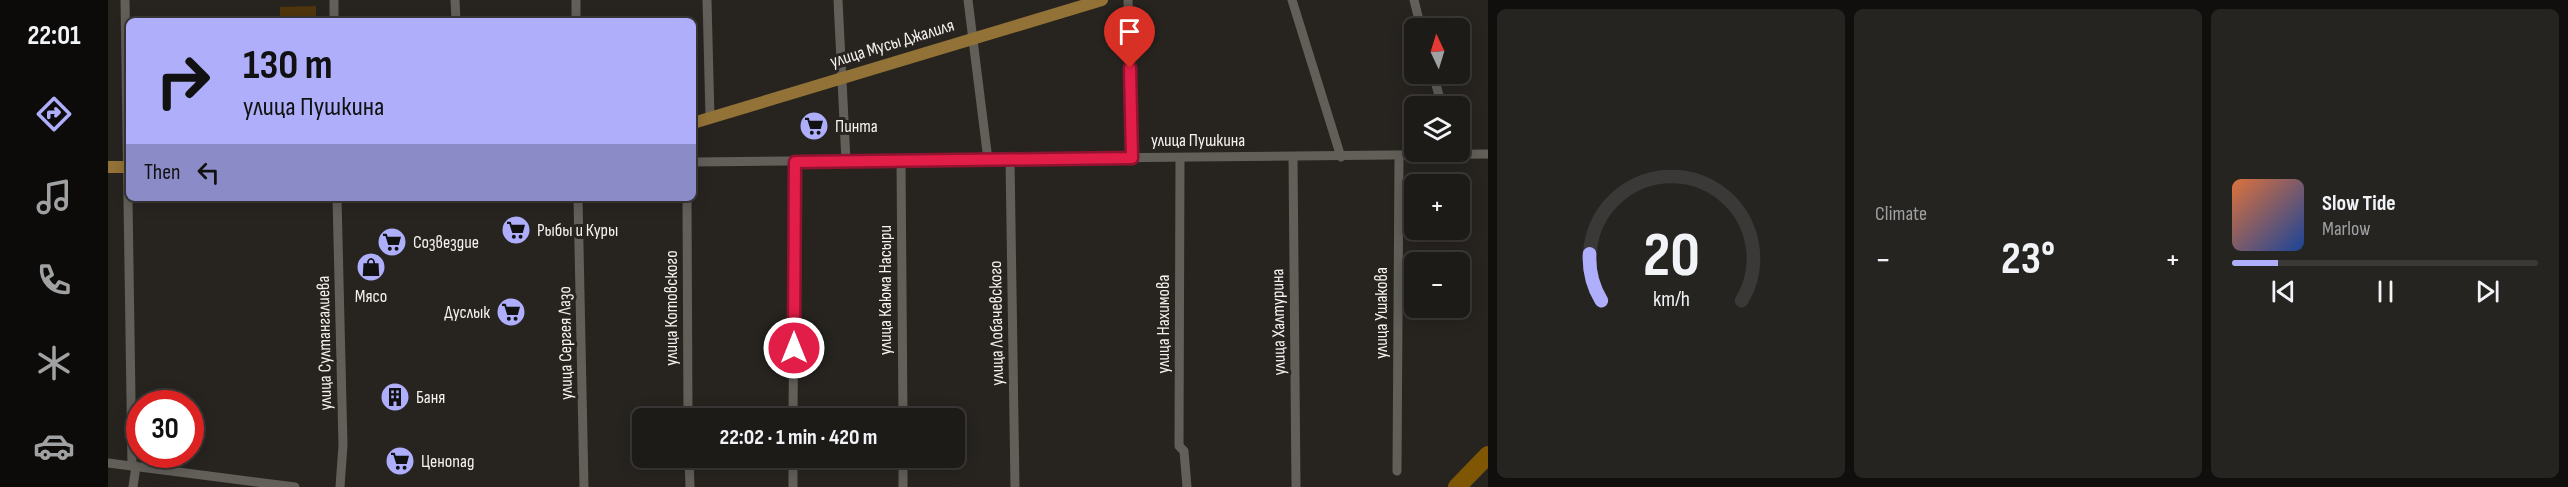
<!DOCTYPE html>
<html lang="en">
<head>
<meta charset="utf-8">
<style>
	:root { --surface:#1d1b18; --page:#252421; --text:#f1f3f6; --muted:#a0a1a2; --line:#3b3937; --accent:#aeaefa }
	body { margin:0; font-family:"Sofia Sans Condensed",sans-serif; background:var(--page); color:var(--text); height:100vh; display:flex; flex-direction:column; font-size:22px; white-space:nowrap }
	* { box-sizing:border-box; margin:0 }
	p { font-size:20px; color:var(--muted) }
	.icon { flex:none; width:33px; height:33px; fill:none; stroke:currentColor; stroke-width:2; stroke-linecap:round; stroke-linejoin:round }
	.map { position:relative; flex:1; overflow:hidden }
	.sheet { display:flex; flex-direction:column; gap:9px; padding:9px; background:#100f0d; width:1080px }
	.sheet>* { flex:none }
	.top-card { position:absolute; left:18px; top:18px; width:570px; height:183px; border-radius:9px; box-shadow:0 3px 15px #0003,0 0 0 2px var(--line); background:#aeaefa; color:#111; overflow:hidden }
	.needle { width:39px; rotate:356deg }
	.buttons { position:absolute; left:1296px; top:18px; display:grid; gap:12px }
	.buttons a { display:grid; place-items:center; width:66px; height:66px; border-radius:9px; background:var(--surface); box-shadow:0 3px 15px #0003,0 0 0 2px var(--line); font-size:30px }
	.speed { position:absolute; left:18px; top:390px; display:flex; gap:12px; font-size:30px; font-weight:700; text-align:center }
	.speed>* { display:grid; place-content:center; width:78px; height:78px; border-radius:50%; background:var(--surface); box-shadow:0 3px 15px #0003,0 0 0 2px var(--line); line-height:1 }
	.speed .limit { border:9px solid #d22; background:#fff; color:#111 }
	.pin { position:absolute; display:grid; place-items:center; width:51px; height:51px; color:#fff; margin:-62px -26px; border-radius:50% 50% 50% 0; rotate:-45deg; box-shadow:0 0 6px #0007 }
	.pin .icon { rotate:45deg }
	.me { position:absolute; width:66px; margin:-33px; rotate:0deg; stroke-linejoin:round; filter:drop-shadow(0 0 4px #0008) }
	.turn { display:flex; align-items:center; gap:21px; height:126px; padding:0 18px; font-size:27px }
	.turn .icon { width:78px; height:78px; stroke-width:2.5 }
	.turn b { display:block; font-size:42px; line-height:51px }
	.then { display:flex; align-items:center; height:57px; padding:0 18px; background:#0003; gap:12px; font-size:22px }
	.big { font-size:45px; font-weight:700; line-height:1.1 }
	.sheet .card { flex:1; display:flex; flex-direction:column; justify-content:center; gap:9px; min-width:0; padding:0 21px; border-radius:9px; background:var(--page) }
	.sheet .dial { align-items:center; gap:0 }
	.dial svg { height:156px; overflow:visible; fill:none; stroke:var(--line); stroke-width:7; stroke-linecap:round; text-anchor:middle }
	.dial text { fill:var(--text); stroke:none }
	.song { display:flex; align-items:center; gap:18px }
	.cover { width:72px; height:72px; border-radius:9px; background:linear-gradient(135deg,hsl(20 70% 55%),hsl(220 70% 35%)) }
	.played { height:6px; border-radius:3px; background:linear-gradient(90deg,var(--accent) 15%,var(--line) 15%) }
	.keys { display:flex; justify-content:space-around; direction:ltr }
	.heat { display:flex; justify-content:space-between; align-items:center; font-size:33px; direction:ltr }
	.sheet .tiles { flex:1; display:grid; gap:9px; grid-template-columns:repeat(3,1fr) }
	.trip { position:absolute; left:524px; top:408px; width:333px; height:60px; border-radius:9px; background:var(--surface); box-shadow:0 3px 15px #0003,0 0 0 2px var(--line); font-weight:700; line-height:60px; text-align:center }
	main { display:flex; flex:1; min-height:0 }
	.dock { display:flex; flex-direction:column; width:108px; justify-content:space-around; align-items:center; background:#0c0b0a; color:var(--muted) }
	.dock .icon { width:42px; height:42px }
	.dock .selected { color:var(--accent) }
	.dock b { font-size:27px; color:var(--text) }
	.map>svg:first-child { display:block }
</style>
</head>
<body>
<main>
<nav class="dock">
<b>22:01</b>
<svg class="icon selected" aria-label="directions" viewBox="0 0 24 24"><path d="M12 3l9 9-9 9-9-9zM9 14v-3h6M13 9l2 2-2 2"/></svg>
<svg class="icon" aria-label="music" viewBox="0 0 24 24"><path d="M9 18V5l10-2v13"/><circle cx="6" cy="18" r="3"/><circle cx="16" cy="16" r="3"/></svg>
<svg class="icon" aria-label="phone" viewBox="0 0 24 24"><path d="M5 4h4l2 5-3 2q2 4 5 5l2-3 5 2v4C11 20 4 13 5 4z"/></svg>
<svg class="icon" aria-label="climate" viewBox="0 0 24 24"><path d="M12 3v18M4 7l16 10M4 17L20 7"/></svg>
<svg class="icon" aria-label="car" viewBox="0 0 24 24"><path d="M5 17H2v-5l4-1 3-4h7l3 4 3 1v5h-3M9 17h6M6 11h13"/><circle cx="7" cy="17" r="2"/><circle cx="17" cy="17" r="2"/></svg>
</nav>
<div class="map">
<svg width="1380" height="487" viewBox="0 0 1380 487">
	<rect width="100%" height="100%" fill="#272420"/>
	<path fill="#4f360d" d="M 208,6 L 208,21 L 172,21 L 172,7 Z"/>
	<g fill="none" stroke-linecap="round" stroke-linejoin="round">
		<path stroke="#7f5603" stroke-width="18" d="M 1349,487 L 1380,455"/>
		<g stroke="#625f59" stroke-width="9">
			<path d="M 17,0 L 24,466"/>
			<path d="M 226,0 L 226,21"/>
			<path d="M 347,0 L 348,21"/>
			<path d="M 468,0 L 468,21"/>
			<path d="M 599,0 L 602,118"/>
			<path d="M 730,0 L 738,161"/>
			<path d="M 860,0 L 880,160"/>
			<path d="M 1020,0 L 1024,158"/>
			<path d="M 1184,0 L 1233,157"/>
			<path d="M 1306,0 L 1313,28"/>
			<path d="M 1325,74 L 1334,106"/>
			<path d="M 1185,157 L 1188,487"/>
			<path d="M 1072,158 L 1071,446 L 1076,451 L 1079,487"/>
			<path d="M 902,159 L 907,487"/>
			<path d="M 793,161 L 795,418"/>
			<path d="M 585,162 L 1380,154"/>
			<path d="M 229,198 L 235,445 L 232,487"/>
			<path d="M 470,198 L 476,487"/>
			<path d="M 579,198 L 580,418"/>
			<path d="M 685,418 L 687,162"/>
			<path d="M 581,458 L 582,487"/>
			<path d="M 795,458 L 795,487"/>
			<path d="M 0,463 L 187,487"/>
			<path d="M 1289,471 L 1291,156"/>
			<path d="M 25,487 L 28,466"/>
			<path d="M 685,487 L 685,458"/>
		</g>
		<g stroke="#937237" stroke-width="12">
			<path d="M 585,123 L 994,0"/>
			<path d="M 0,167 L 21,167"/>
		</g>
	</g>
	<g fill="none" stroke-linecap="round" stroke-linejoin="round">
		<g stroke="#92132f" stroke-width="15">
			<path id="route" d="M 686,348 L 687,162 L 1024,158 L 1022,68"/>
		</g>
		<use href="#route" stroke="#e11d48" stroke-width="10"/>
	</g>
	<defs>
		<g id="supermarket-disc" transform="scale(1.5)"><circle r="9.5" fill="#aeaefa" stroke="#272420"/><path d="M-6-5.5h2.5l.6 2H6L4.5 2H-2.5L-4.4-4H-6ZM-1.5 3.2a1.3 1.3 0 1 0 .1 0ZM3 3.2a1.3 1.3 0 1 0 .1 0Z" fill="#111"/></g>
		<g id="shop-disc" transform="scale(1.5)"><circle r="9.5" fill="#aeaefa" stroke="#272420"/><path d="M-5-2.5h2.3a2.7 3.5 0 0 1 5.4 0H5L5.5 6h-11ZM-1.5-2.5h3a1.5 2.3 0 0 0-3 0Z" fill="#111"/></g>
		<g id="building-disc" transform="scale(1.5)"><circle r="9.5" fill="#aeaefa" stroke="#272420"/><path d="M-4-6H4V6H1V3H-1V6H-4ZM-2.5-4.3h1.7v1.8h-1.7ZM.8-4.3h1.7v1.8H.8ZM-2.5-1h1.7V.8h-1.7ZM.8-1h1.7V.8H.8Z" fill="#111"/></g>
	</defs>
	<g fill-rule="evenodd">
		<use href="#supermarket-disc" x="706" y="126"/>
		<use href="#supermarket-disc" x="408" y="230"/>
		<use href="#supermarket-disc" x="284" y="242"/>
		<use href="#shop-disc" x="263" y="267"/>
		<use href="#supermarket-disc" x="403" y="312"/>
		<use href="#building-disc" x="287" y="397"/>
		<use href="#supermarket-disc" x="292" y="461"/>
	</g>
	<g text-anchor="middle" stroke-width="6" stroke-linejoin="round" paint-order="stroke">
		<g font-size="18" fill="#f4f2ef" stroke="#272420">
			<text transform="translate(784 43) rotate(-17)" y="6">улица Мусы Джалиля</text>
			<text x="1090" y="146">улица Пушкина</text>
			<text transform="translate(777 290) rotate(-90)" y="6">улица Каюма Насыри</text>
			<text transform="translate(563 308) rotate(-90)" y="6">улица Котовского</text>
			<text transform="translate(1273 313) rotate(-90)" y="6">улица Ушакова</text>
			<text transform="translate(1170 322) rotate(-91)" y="6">улица Халтурина</text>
			<text transform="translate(888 323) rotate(-91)" y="6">улица Лобачевского</text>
			<text transform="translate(1055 324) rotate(-90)" y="6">улица Нахимова</text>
			<text transform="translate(216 343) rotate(-91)" y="6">улица Султангалиева</text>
			<text transform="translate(457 343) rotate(-91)" y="6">улица Сергея Лазо</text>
		</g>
		<g font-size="18" fill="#f4f2ef" stroke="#272420" text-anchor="start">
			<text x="727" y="132">Пинта</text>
			<text x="429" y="236">Рыбы и Куры</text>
			<text x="305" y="248">Созвездие</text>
			<text x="263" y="302" text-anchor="middle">Мясо</text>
			<text x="382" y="318" text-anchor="end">Дуслык</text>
			<text x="308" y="403">Баня</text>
			<text x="313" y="467">Ценопад</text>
		</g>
	</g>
</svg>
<div class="buttons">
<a><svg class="needle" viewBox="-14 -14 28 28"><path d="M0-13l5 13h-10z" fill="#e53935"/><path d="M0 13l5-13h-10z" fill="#a0a1a2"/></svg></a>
<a><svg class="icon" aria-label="layers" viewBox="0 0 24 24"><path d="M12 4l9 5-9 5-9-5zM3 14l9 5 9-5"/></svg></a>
<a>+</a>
<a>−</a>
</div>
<div class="speed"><div class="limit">30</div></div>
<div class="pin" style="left:1022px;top:68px;background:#d93025"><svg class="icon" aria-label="arrive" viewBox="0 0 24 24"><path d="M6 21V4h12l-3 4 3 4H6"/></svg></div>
<svg class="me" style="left:686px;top:348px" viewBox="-20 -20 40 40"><circle r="17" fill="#e11d48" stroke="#fff" stroke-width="3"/><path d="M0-11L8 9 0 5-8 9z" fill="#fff"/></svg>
<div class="trip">22:02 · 1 min · 420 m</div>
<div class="top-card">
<div class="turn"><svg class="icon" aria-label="right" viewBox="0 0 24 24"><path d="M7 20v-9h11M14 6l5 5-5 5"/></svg><div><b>130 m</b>улица Пушкина</div></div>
<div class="then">Then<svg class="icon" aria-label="left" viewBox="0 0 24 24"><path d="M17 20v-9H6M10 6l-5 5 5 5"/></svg></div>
</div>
</div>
<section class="sheet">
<div class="tiles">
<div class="card dial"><svg viewBox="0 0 100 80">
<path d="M14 69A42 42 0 1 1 86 69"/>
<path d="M14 69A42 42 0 0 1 8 45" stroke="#aeaefa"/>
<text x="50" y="56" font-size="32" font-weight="700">20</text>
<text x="50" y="72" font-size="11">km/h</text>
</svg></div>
<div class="card"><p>Climate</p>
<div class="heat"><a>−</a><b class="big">23°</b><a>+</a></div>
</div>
<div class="card">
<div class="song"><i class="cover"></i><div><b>Slow Tide</b><p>Marlow</p></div></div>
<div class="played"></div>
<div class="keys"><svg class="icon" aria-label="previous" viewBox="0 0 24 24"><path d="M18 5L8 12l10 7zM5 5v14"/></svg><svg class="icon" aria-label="pause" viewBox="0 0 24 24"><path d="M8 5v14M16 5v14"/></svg><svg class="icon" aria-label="next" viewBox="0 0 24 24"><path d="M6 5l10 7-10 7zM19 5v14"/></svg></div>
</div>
</div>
</section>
</main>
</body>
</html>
